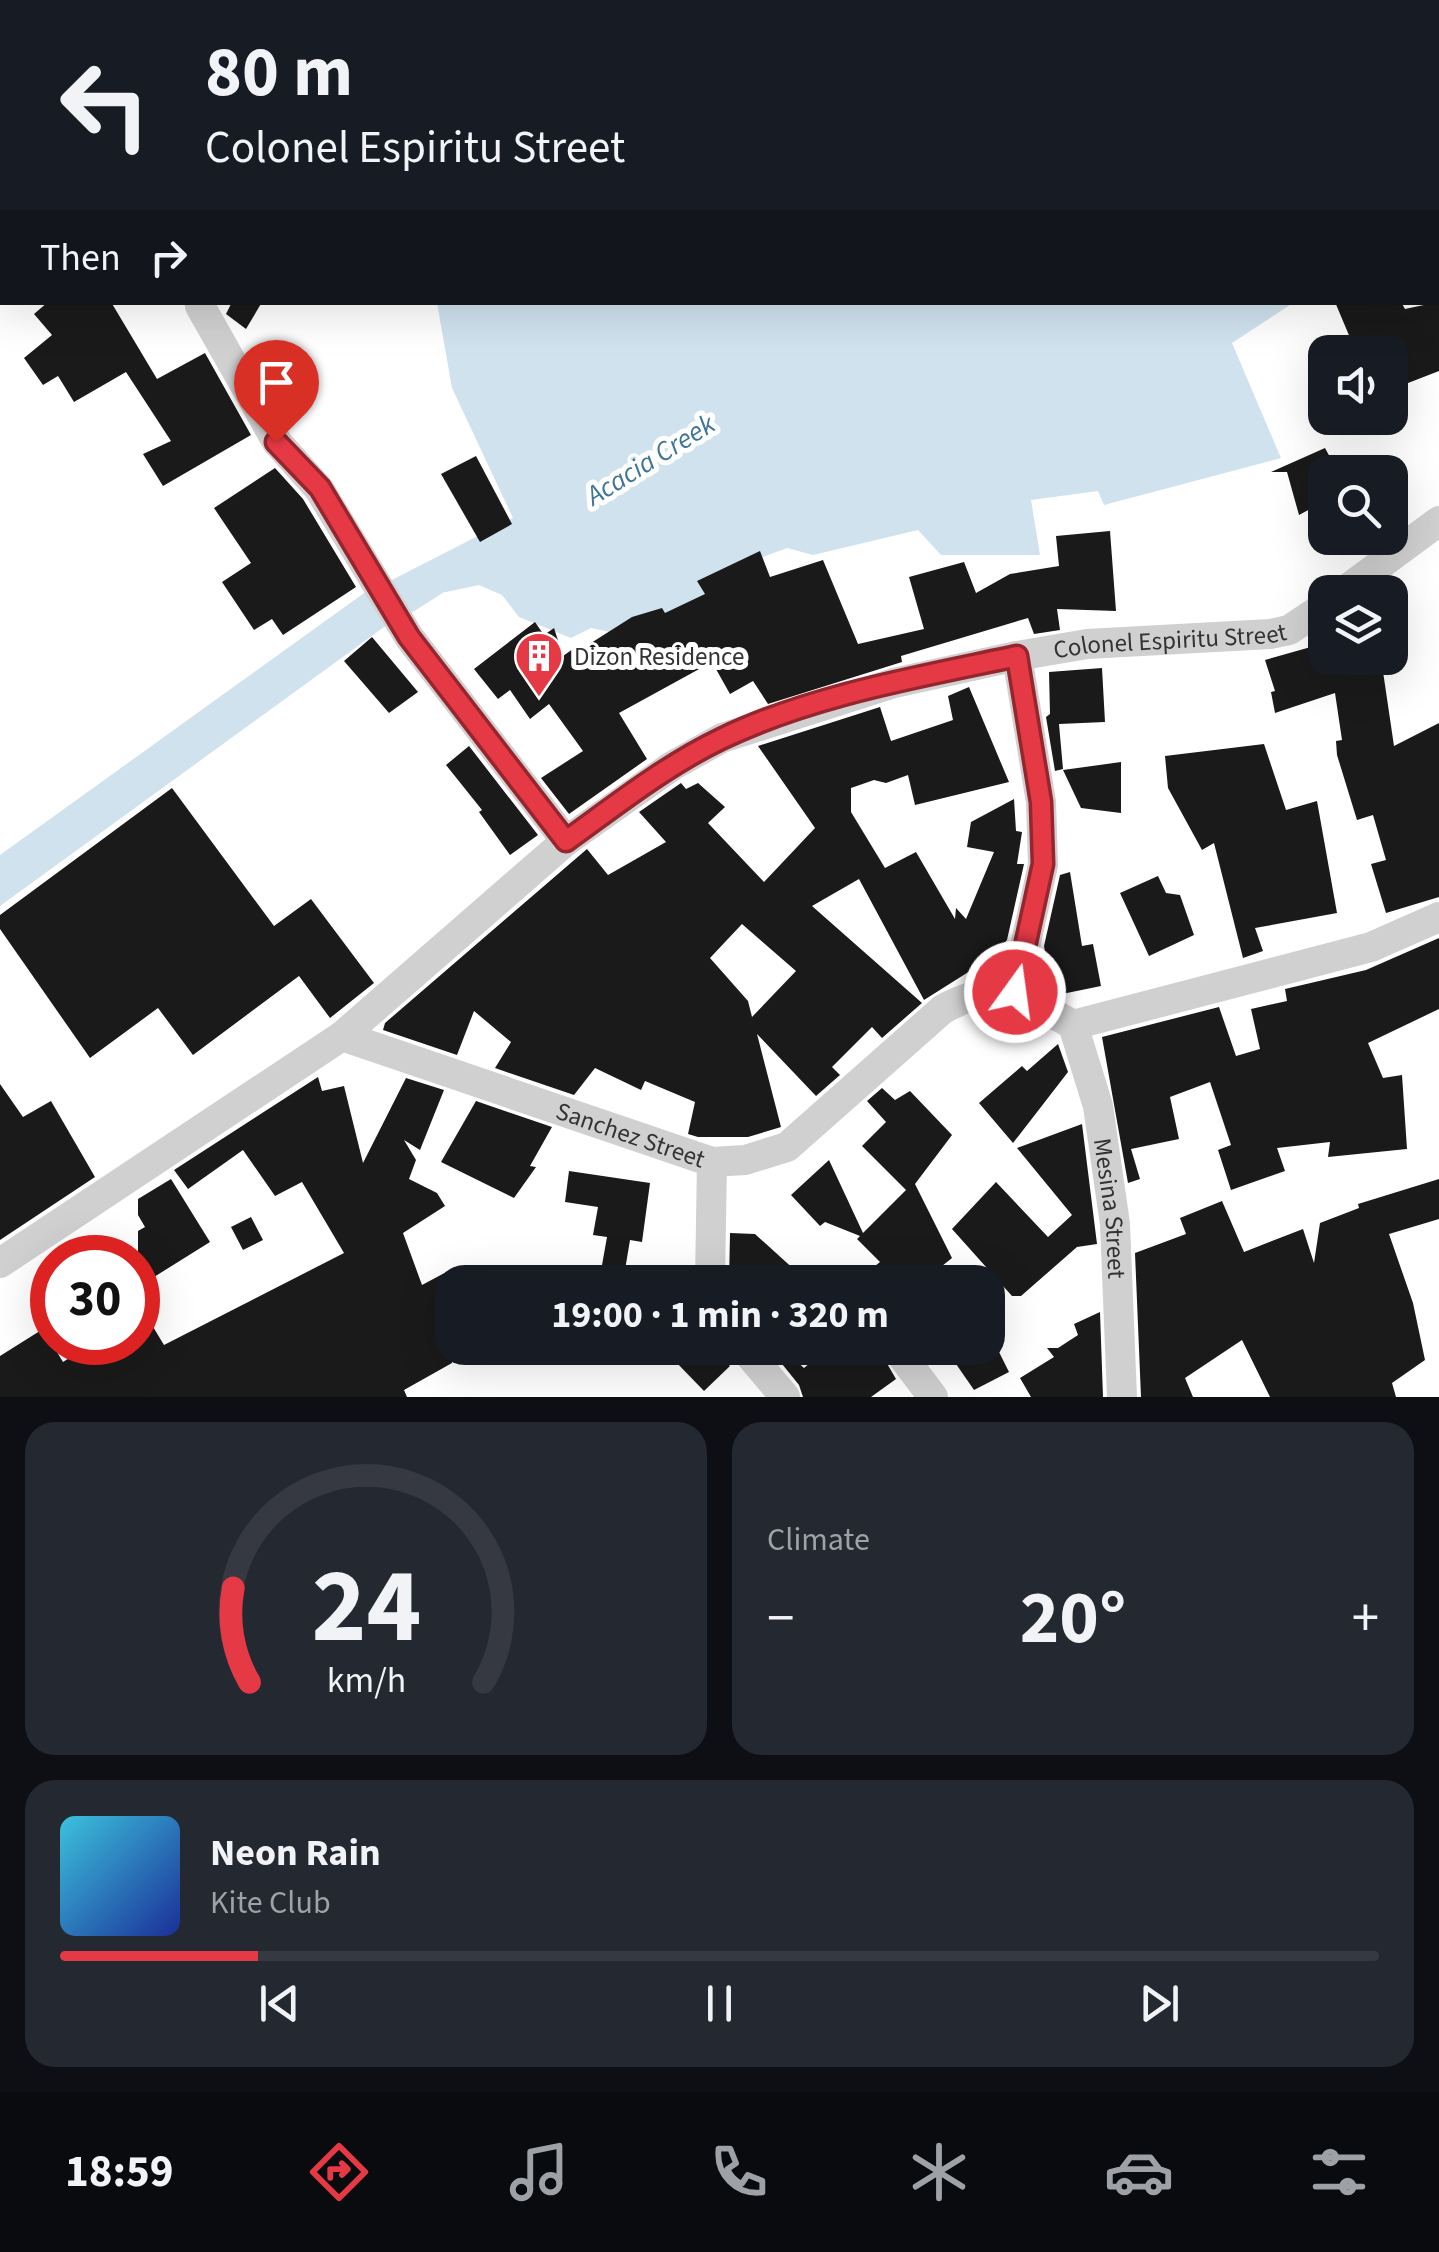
<!DOCTYPE html>
<html lang="en">
<head>
<meta charset="utf-8">
<style>
	:root { --surface:#171b24; --page:#242831; --text:#f1f3f6; --muted:#9ea1a6; --line:#363941; --accent:#e63946 }
	body { margin:0; font-family:"Source Sans 3",sans-serif; background:var(--page); color:var(--text); height:100vh; display:flex; flex-direction:column; font-size:38px; white-space:nowrap }
	* { box-sizing:border-box; margin:0 }
	p { font-size:32px; color:var(--muted) }
	.icon { flex:none; width:55px; height:55px; fill:none; stroke:currentColor; stroke-width:2; stroke-linecap:round; stroke-linejoin:round }
	.map { position:relative; height:1397px; overflow:hidden }
	.side { display:flex; flex-direction:column; gap:25px; padding:25px; background:#0d0f14; flex:1 }
	.side>* { flex:none }
	.top-card { position:absolute; left:0px; top:0px; width:1440px; height:305px; box-shadow:0 10px 40px #0002; background:#171b24; color:var(--text); overflow:hidden }
	.buttons { position:absolute; left:1308px; top:335px; display:grid; gap:20px }
	.buttons a { display:grid; place-items:center; width:100px; height:100px; border-radius:20px; background:var(--surface); box-shadow:0 10px 40px #0002; font-size:50px }
	.speed { position:absolute; left:30px; top:1235px; display:flex; gap:20px; font-size:50px; font-weight:700; text-align:center }
	.speed>* { display:grid; place-content:center; width:130px; height:130px; border-radius:50%; background:var(--surface); box-shadow:0 10px 40px #0002; line-height:1 }
	.speed .limit { border:15px solid #d22; background:#fff; color:#111 }
	.pin { position:absolute; display:grid; place-items:center; width:85px; height:85px; color:#fff; margin:-102px -42px; border-radius:50% 50% 50% 0; rotate:-45deg; box-shadow:0 0 10px #0007 }
	.pin .icon { rotate:45deg }
	.me { position:absolute; width:110px; margin:-55px; rotate:14deg; stroke-linejoin:round; filter:drop-shadow(0 0 8px #0008) }
	.turn { display:flex; align-items:center; gap:35px; height:210px; padding:0 40px; font-size:45px }
	.turn .icon { width:130px; height:130px; stroke-width:2.5 }
	.turn b { display:block; font-size:70px; line-height:85px }
	.then { display:flex; align-items:center; height:95px; padding:0 40px; background:#0003; gap:20px; font-size:38px }
	.big { font-size:75px; font-weight:700; line-height:1.1 }
	.side .card { flex:1; display:flex; flex-direction:column; justify-content:center; gap:15px; min-width:0; padding:0 35px; border-radius:30px; background:var(--page) }
	.side .dial { align-items:center; gap:0 }
	.dial svg { height:260px; overflow:visible; fill:none; stroke:var(--line); stroke-width:7; stroke-linecap:round; text-anchor:middle }
	.dial text { fill:var(--text); stroke:none }
	.song { display:flex; align-items:center; gap:30px }
	.cover { width:120px; height:120px; border-radius:15px; background:linear-gradient(135deg,hsl(190 70% 55%),hsl(230 70% 35%)) }
	.played { height:10px; border-radius:5px; background:linear-gradient(90deg,var(--accent) 15%,var(--line) 15%) }
	.keys { display:flex; justify-content:space-around; direction:ltr }
	.heat { display:flex; justify-content:space-between; align-items:center; font-size:55px; direction:ltr }
	.side .tiles { flex:1; display:grid; gap:25px; grid-template-columns:1fr 1fr }
	.card:last-child { grid-column:span 2 }
	.trip { position:absolute; left:435px; top:1265px; width:570px; height:100px; border-radius:30px; background:var(--surface); box-shadow:0 10px 40px #0002; font-weight:700; line-height:100px; text-align:center }
	.menu { display:flex; height:160px; justify-content:space-around; align-items:center; background:#090b0e; color:var(--muted) }
	.menu .icon { width:70px; height:70px }
	.menu .current { color:var(--accent) }
	.menu b { font-size:45px; color:var(--text) }
	.map>svg:first-child { display:block }
</style>
</head>
<body>
<div class="map">
<svg width="1439" height="1397" viewBox="0 0 1439 1397">
	<rect width="100%" height="100%" fill="#fff"/>
	<g fill="#cfe2ee">
		<path d="M 933,0 L 1439,0 L 1439,206 L 1438,2 L 930,2 Z"/>
		<path d="M 437,303 L 1293,303 L 1232,343 L 1281,458 L 1104,505 L 1098,491 L 1031,500 L 1040,555 L 941,555 L 918,530 L 813,555 L 787,548 L 752,561 L 647,640 L 591,628 L 571,638 L 519,617 L 502,595 L 479,585 L 427,596 L 403,615 L 384,584 L 513,518 L 452,388 Z"/>
		<path d="M 367,591 L 391,622 L 0,906 L 0,855 Z"/>
	</g>
	<g fill="none" stroke-linecap="round" stroke-linejoin="round">
		<path stroke="#cfe2ee" stroke-width="9" d="M 406,611 L 439,590"/>
	</g>
	<g fill="#1a1a1a" fill-rule="evenodd">
		<path d="M 1439,296 L 1439,371 L 1390,390 L 1390,352 L 1356,352 L 1335,302 L 1401,302 L 1405,309 L 1438,302 Z"/>
		<path d="M 48,302 L 111,302 L 157,379 L 205,353 L 251,435 L 163,486 L 143,454 L 171,441 L 126,372 L 74,402 L 58,376 L 43,385 L 24,358 L 52,335 L 34,314 Z"/>
		<path d="M 232,302 L 262,302 L 246,329 L 226,314 Z"/>
		<path d="M 1325,448 L 1338,472 L 1325,472 L 1325,501 L 1299,515 L 1287,472 L 1271,472 Z"/>
		<path d="M 476,456 L 512,524 L 480,542 L 441,474 Z"/>
		<path d="M 275,468 L 303,499 L 356,587 L 283,635 L 272,619 L 254,630 L 222,582 L 251,563 L 214,508 Z"/>
		<path d="M 1110,531 L 1116,611 L 1057,609 L 1060,630 L 1034,634 L 1028,618 L 901,656 L 902,662 L 768,704 L 753,681 L 730,694 L 712,662 L 619,713 L 647,759 L 569,814 L 541,778 L 583,751 L 549,704 L 530,719 L 510,690 L 498,699 L 474,669 L 535,622 L 544,635 L 554,628 L 563,656 L 577,646 L 580,650 L 632,617 L 662,608 L 665,613 L 705,594 L 697,581 L 760,551 L 770,577 L 823,560 L 858,644 L 924,629 L 909,577 L 964,562 L 976,593 L 1010,574 L 1059,566 L 1056,536 Z"/>
		<path d="M 372,637 L 418,692 L 389,713 L 344,661 Z"/>
		<path d="M 1325,643 L 1325,658 L 1381,658 L 1394,746 L 1439,723 L 1439,897 L 1386,913 L 1371,864 L 1386,860 L 1373,815 L 1357,820 L 1337,755 L 1336,741 L 1342,740 L 1335,693 L 1275,713 L 1271,692 L 1275,691 L 1265,660 Z"/>
		<path d="M 1102,668 L 1105,722 L 1059,724 L 1063,769 L 1055,771 L 1046,717 L 1050,714 L 1049,672 Z"/>
		<path d="M 969,687 L 1009,782 L 915,805 L 908,775 L 886,783 L 874,780 L 851,788 L 851,812 L 885,868 L 916,852 L 955,919 L 956,908 L 966,919 L 994,852 L 967,847 L 971,822 L 1014,799 L 1016,831 L 1022,832 L 1017,864 L 1024,864 L 1007,940 L 975,975 L 970,971 L 924,1000 L 859,879 L 812,906 L 922,1003 L 882,1038 L 872,1027 L 832,1067 L 840,1075 L 816,1096 L 757,1034 L 781,1127 L 748,1137 L 698,1137 L 688,1134 L 695,1102 L 645,1081 L 641,1090 L 595,1068 L 574,1095 L 495,1068 L 511,1042 L 474,1011 L 457,1055 L 383,1030 L 385,1023 L 587,849 L 608,875 L 666,842 L 639,812 L 681,783 L 686,789 L 698,783 L 725,807 L 708,823 L 764,882 L 815,828 L 758,746 L 880,707 L 891,741 L 953,720 L 948,696 ZM 742,924 L 796,971 L 752,1017 L 748,1001 L 710,958 Z"/>
		<path d="M 1264,744 L 1286,810 L 1317,801 L 1337,913 L 1255,928 L 1263,951 L 1243,958 L 1214,843 L 1202,850 L 1168,788 L 1165,756 Z"/>
		<path d="M 469,746 L 538,835 L 510,855 L 479,812 L 482,810 L 446,765 Z"/>
		<path d="M 1121,762 L 1121,813 L 1081,808 L 1063,770 Z"/>
		<path d="M 172,788 L 274,926 L 311,899 L 374,983 L 330,1018 L 299,976 L 193,1055 L 158,1008 L 90,1058 L 0,929 L 0,915 Z"/>
		<path d="M 1070,872 L 1082,946 L 1093,944 L 1101,986 L 1062,994 L 1047,988 L 1041,967 L 1047,962 L 1044,946 L 1060,875 Z"/>
		<path d="M 1158,876 L 1166,893 L 1180,895 L 1194,935 L 1149,956 L 1120,893 Z"/>
		<path d="M 1439,938 L 1439,1009 L 1368,1043 L 1383,1078 L 1402,1075 L 1407,1149 L 1328,1157 L 1330,1142 L 1277,1148 L 1285,1171 L 1231,1190 L 1218,1150 L 1231,1145 L 1210,1082 L 1170,1097 L 1179,1139 L 1131,1149 L 1140,1179 L 1128,1183 L 1102,1037 L 1219,1007 L 1236,1056 L 1260,1049 L 1251,1009 L 1287,1001 L 1285,989 L 1366,970 Z"/>
		<path d="M 1058,1044 L 1068,1072 L 1013,1143 L 979,1103 L 1022,1066 L 1027,1071 Z"/>
		<path d="M 318,1077 L 322,1091 L 344,1086 L 363,1163 L 406,1078 L 444,1090 L 420,1150 L 404,1140 L 416,1160 L 409,1179 L 437,1193 L 445,1206 L 403,1233 L 422,1285 L 452,1269 L 452,1302 L 440,1308 L 452,1329 L 452,1363 L 404,1390 L 407,1397 L 0,1397 L 0,1356 L 43,1329 L 63,1362 L 95,1342 L 138,1342 L 138,1302 L 164,1345 L 344,1253 L 302,1182 L 275,1196 L 243,1150 L 188,1189 L 174,1170 Z"/>
		<path d="M 0,1084 L 23,1117 L 51,1101 L 95,1177 L 0,1240 Z"/>
		<path d="M 882,1088 L 895,1100 L 910,1091 L 952,1135 L 915,1184 L 952,1258 L 922,1282 L 861,1282 L 860,1278 L 880,1262 L 857,1239 L 860,1236 L 825,1222 L 820,1226 L 791,1195 L 829,1160 L 863,1233 L 906,1190 L 862,1146 L 886,1122 L 867,1101 Z"/>
		<path d="M 476,1101 L 552,1127 L 530,1166 L 536,1167 L 514,1198 L 441,1162 Z"/>
		<path d="M 1082,1124 L 1097,1244 L 1077,1247 L 1021,1296 L 1012,1296 L 952,1229 L 996,1182 L 1048,1237 L 1072,1215 L 1017,1148 Z"/>
		<path d="M 569,1171 L 650,1183 L 642,1242 L 630,1240 L 623,1282 L 599,1282 L 607,1237 L 593,1235 L 598,1207 L 565,1202 Z"/>
		<path d="M 171,1179 L 210,1242 L 138,1287 L 138,1231 L 145,1227 L 138,1215 L 138,1199 Z"/>
		<path d="M 1439,1179 L 1439,1219 L 1389,1234 L 1413,1303 L 1425,1360 L 1392,1383 L 1396,1397 L 1270,1397 L 1242,1340 L 1185,1378 L 1193,1397 L 1141,1397 L 1135,1253 L 1186,1234 L 1180,1218 L 1222,1201 L 1244,1252 L 1303,1229 L 1314,1263 L 1320,1223 L 1359,1208 L 1358,1204 Z"/>
		<path d="M 251,1217 L 263,1240 L 243,1250 L 231,1227 Z"/>
		<path d="M 730,1233 L 755,1234 L 808,1282 L 729,1282 Z"/>
		<path d="M 1100,1312 L 1103,1397 L 1031,1397 L 1020,1378 L 1054,1357 L 1047,1348 L 1058,1348 L 1078,1335 L 1074,1324 Z"/>
		<path d="M 687,1348 L 712,1348 L 730,1366 L 704,1391 L 674,1360 Z"/>
		<path d="M 782,1348 L 804,1368 L 828,1348 L 878,1348 L 896,1379 L 871,1397 L 803,1397 L 799,1385 L 774,1354 Z"/>
		<path d="M 945,1348 L 997,1348 L 1009,1372 L 974,1390 Z"/>
	</g>
	<g fill="none" stroke-linecap="round" stroke-linejoin="round">
		<g stroke="#d0d0d0" stroke-width="30">
			<path d="M 200,306 L 277,442 L 319,489 L 409,637 L 566,841"/>
			<path d="M 1343,592 L 1439,521"/>
			<path d="M 1015,992 L 1043,865 L 1041,802 L 1017,656"/>
			<path id="s1" d="M 1073,1025 L 1098,1106 L 1115,1224 L 1122,1397"/>
			<path id="s2" d="M 342,1036 L 712,1162 L 745,1160 L 787,1147 L 943,1009 C 999,979 1022,996 1073,1025 L 1371,947 L 1439,917"/>
			<path id="s3" d="M 0,1263 L 342,1036 L 566,841 L 672,766 L 722,738 L 894,683 L 1017,656 L 1087,644 L 1270,634 L 1289,630 L 1325,606"/>
			<path d="M 710,1282 L 712,1162"/>
			<path d="M 841,1282 L 842,1282"/>
			<path d="M 744,1348 L 785,1397"/>
			<path d="M 896,1348 L 933,1397"/>
		</g>
	</g>
	<g fill="none" stroke-linecap="round" stroke-linejoin="round">
		<g stroke="#96252e" stroke-width="25">
			<path id="route" d="M 276,442 L 320,488 L 409,637 L 566,841 C 616,805 665,766 721,739 C 812,695 919,677 1017,656 L 1041,802 L 1043,864 L 1015,992"/>
		</g>
		<use href="#route" stroke="#e63946" stroke-width="18"/>
	</g>
	<defs>
		<g id="building-pin" transform="scale(2.5)"><path d="M0 17L-7.5 6A9.5 9.5 0 1 1 7.5 6Z" fill="#e63946" stroke="#fff"/><path d="M-4-6H4V6H1V3H-1V6H-4ZM-2.5-4.3h1.7v1.8h-1.7ZM.8-4.3h1.7v1.8H.8ZM-2.5-1h1.7V.8h-1.7ZM.8-1h1.7V.8H.8Z" fill="#fff"/></g>
	</defs>
	<g fill-rule="evenodd">
		<use href="#building-pin" x="539" y="656"/>
	</g>
	<g text-anchor="middle" stroke-width="10" stroke-linejoin="round" paint-order="stroke">
		<g font-size="25" fill="#333" stroke="#fff">
			<text dy="9" stroke="none"><textPath href="#s3" startOffset="1355">Colonel Espiritu Street</textPath></text>
			<text dy="9" stroke="none"><textPath href="#s2" startOffset="305">Sanchez Street</textPath></text>
			<text dy="9" stroke="none"><textPath href="#s1" startOffset="188">Mesina Street</textPath></text>
		</g>
		<g font-size="25" fill="#333" stroke="#fff" text-anchor="start">
			<text x="574" y="665">Dizon Residence</text>
		</g>
		<g font-size="28" font-style="italic" fill="#3f7597" stroke="#fff">
			<text transform="translate(650 459) rotate(-32)" y="10">Acacia Creek</text>
		</g>
	</g>
</svg>
<div class="buttons">
<a><svg class="icon" aria-label="sound" viewBox="0 0 24 24"><path d="M4 9h4l5-4v14l-5-4H4zM17 9q2 3 0 6"/></svg></a>
<a><svg class="icon" aria-label="search" viewBox="0 0 24 24"><circle cx="10" cy="10" r="6"/><path d="M15 15l6 6"/></svg></a>
<a><svg class="icon" aria-label="layers" viewBox="0 0 24 24"><path d="M12 4l9 5-9 5-9-5zM3 14l9 5 9-5"/></svg></a>
</div>
<div class="speed"><div class="limit">30</div></div>
<div class="pin" style="left:276px;top:442px;background:#d93025"><svg class="icon" aria-label="arrive" viewBox="0 0 24 24"><path d="M6 21V4h12l-3 4 3 4H6"/></svg></div>
<svg class="me" style="left:1015px;top:992px" viewBox="-20 -20 40 40"><circle r="17" fill="#e63946" stroke="#fff" stroke-width="3"/><path d="M0-11L8 9 0 5-8 9z" fill="#fff"/></svg>
<div class="trip">19:00 · 1 min · 320 m</div>
<div class="top-card">
<div class="turn"><svg class="icon" aria-label="left" viewBox="0 0 24 24"><path d="M17 20v-9H6M10 6l-5 5 5 5"/></svg><div><b>80 m</b>Colonel Espiritu Street</div></div>
<div class="then">Then<svg class="icon" aria-label="right" viewBox="0 0 24 24"><path d="M7 20v-9h11M14 6l5 5-5 5"/></svg></div>
</div>
</div>
<section class="side">
<div class="tiles">
<div class="card dial"><svg viewBox="0 0 100 80">
<path d="M14 69A42 42 0 1 1 86 69"/>
<path d="M14 69A42 42 0 0 1 9 40" stroke="#e63946"/>
<text x="50" y="56" font-size="32" font-weight="700">24</text>
<text x="50" y="72" font-size="11">km/h</text>
</svg></div>
<div class="card"><p>Climate</p>
<div class="heat"><a>−</a><b class="big">20°</b><a>+</a></div>
</div>
<div class="card">
<div class="song"><i class="cover"></i><div><b>Neon Rain</b><p>Kite Club</p></div></div>
<div class="played"></div>
<div class="keys"><svg class="icon" aria-label="previous" viewBox="0 0 24 24"><path d="M18 5L8 12l10 7zM5 5v14"/></svg><svg class="icon" aria-label="pause" viewBox="0 0 24 24"><path d="M8 5v14M16 5v14"/></svg><svg class="icon" aria-label="next" viewBox="0 0 24 24"><path d="M6 5l10 7-10 7zM19 5v14"/></svg></div>
</div>
</div>
</section>
<nav class="menu">
<b>18:59</b>
<svg class="icon current" aria-label="directions" viewBox="0 0 24 24"><path d="M12 3l9 9-9 9-9-9zM9 14v-3h6M13 9l2 2-2 2"/></svg>
<svg class="icon" aria-label="music" viewBox="0 0 24 24"><path d="M9 18V5l10-2v13"/><circle cx="6" cy="18" r="3"/><circle cx="16" cy="16" r="3"/></svg>
<svg class="icon" aria-label="phone" viewBox="0 0 24 24"><path d="M5 4h4l2 5-3 2q2 4 5 5l2-3 5 2v4C11 20 4 13 5 4z"/></svg>
<svg class="icon" aria-label="climate" viewBox="0 0 24 24"><path d="M12 3v18M4 7l16 10M4 17L20 7"/></svg>
<svg class="icon" aria-label="car" viewBox="0 0 24 24"><path d="M5 17H2v-5l4-1 3-4h7l3 4 3 1v5h-3M9 17h6M6 11h13"/><circle cx="7" cy="17" r="2"/><circle cx="17" cy="17" r="2"/></svg>
<svg class="icon" aria-label="filters" viewBox="0 0 24 24"><path d="M4 7h16M4 17h16"/><circle cx="9" cy="7" r="2"/><circle cx="15" cy="17" r="2"/></svg>
</nav>
</body>
</html>
